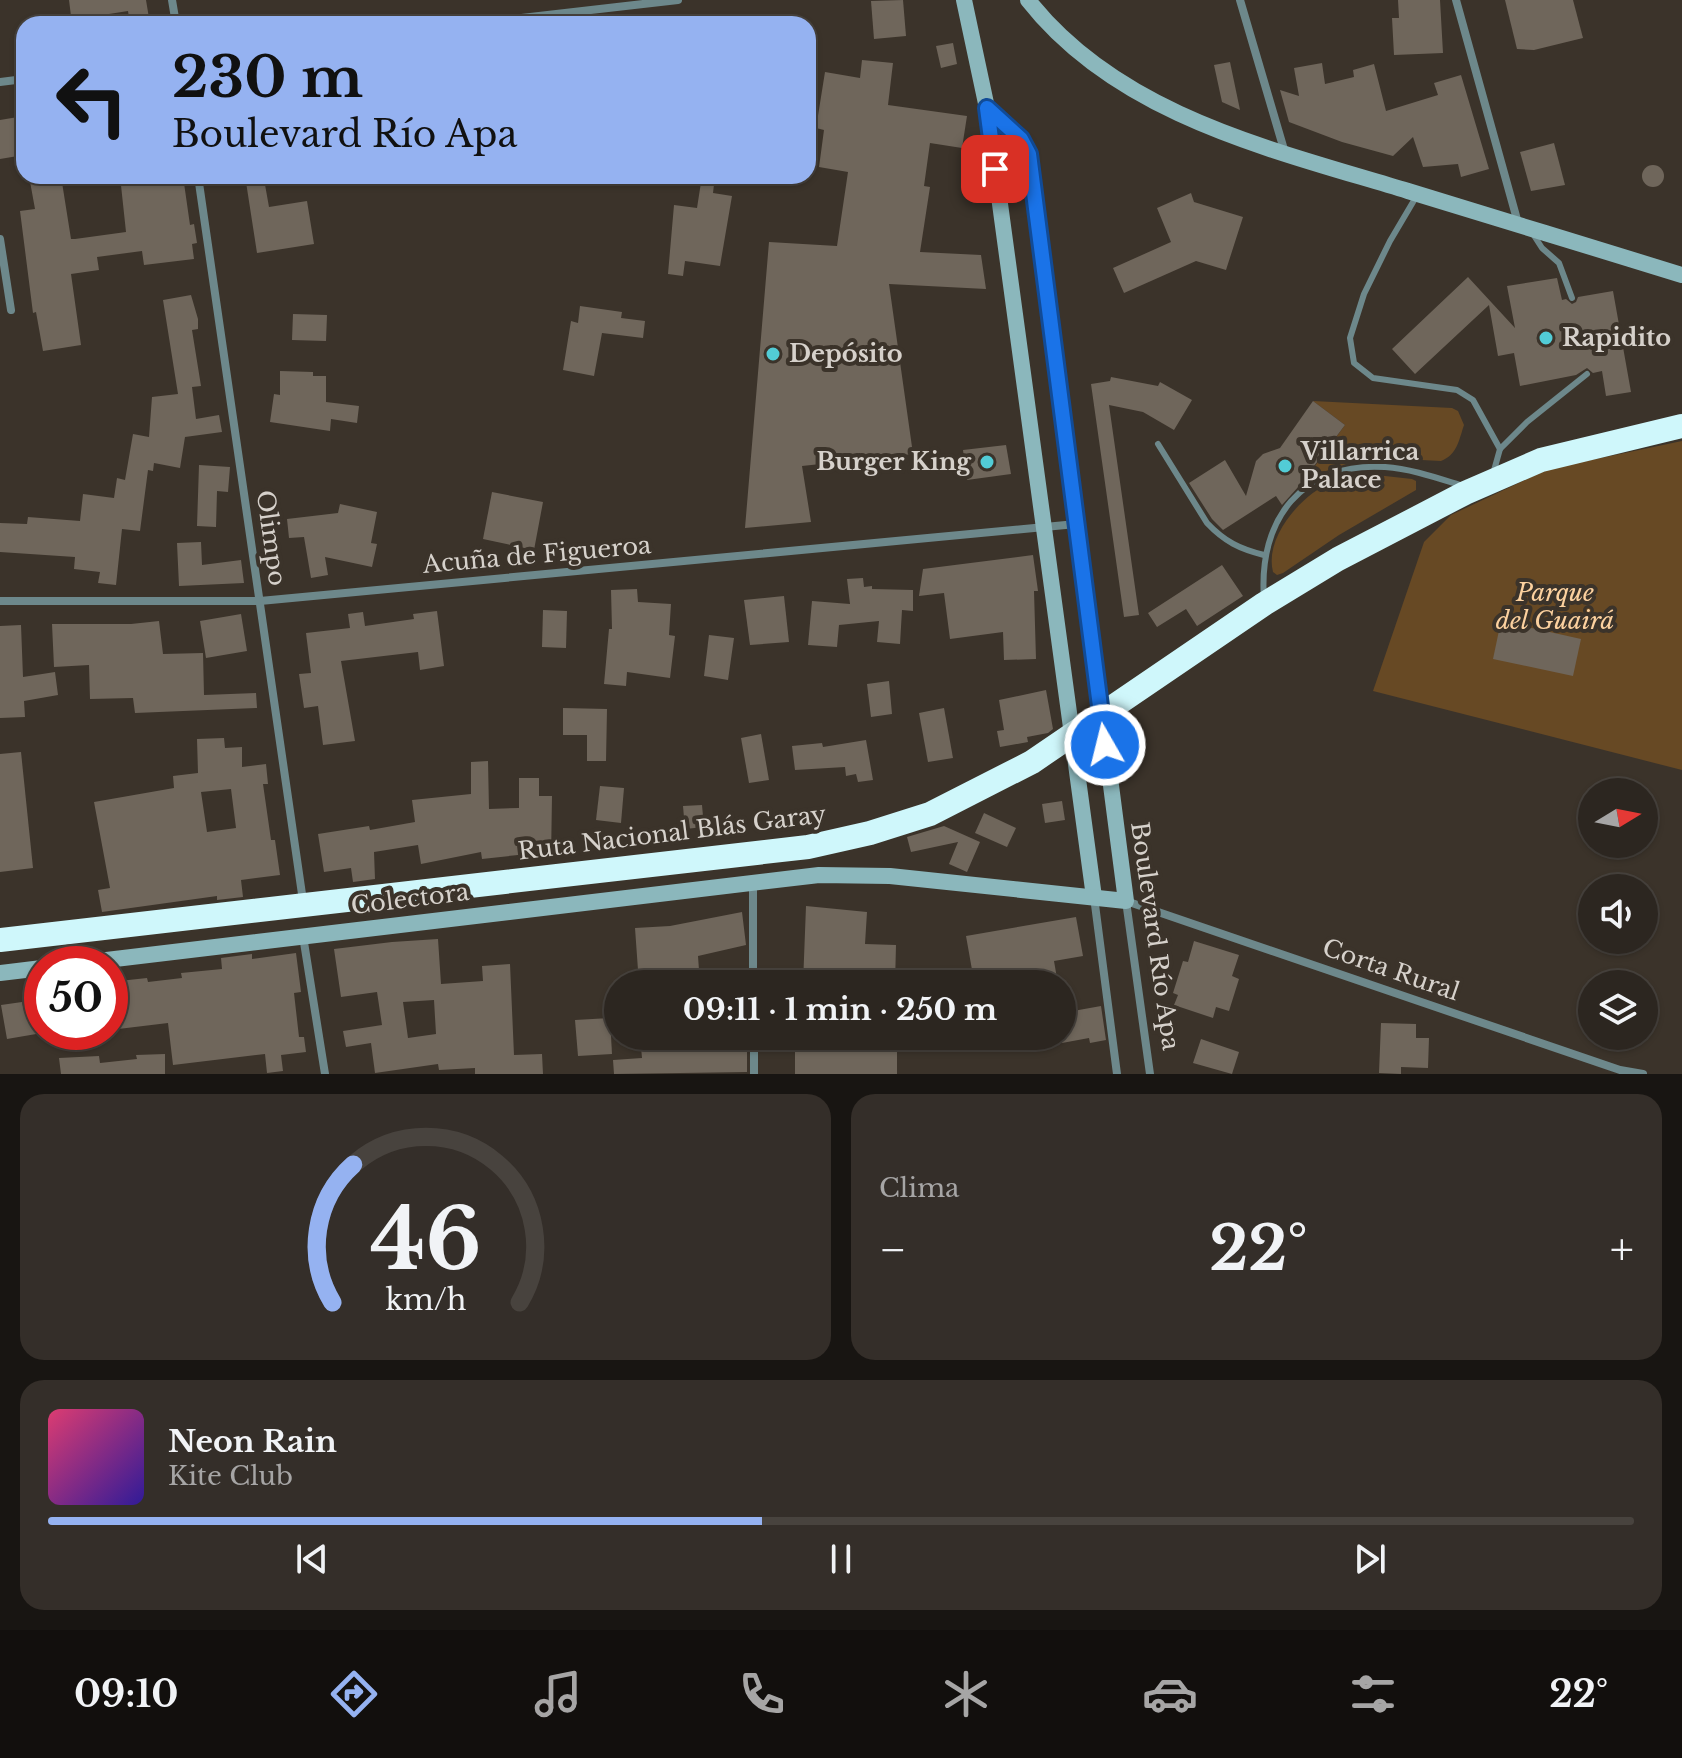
<!DOCTYPE html>
<html lang="es">
<head>
<meta charset="utf-8">
<style>
	:root { --surface:#2c2620; --page:#342e29; --text:#f1f3f6; --muted:#a6a5a5; --line:#48433e; --accent:#95b2f1 }
	body { margin:0; font-family:"Libre Baskerville",serif; background:var(--page); color:var(--text); height:100vh; display:flex; flex-direction:column; font-size:30px; white-space:nowrap }
	* { box-sizing:border-box; margin:0 }
	p { font-size:26px; color:var(--muted) }
	.icon { flex:none; width:44px; height:44px; fill:none; stroke:currentColor; stroke-width:2; stroke-linecap:round; stroke-linejoin:round }
	.map { position:relative; height:1074px; overflow:hidden }
	.sheet { display:flex; flex-direction:column; gap:20px; padding:20px; background:#181512; flex:1 }
	.sheet>* { flex:none }
	.banner { position:absolute; left:16px; top:16px; width:800px; height:168px; border-radius:24px; box-shadow:0 2px 6px #0004,0 0 0 2px var(--line); background:#95b2f1; color:#111; overflow:hidden }
	.needle { width:52px; rotate:80deg }
	.tools { position:absolute; left:1578px; top:778px; display:grid; gap:16px }
	.tools a { display:grid; place-items:center; width:80px; height:80px; border-radius:50%; background:var(--surface); box-shadow:0 2px 6px #0004,0 0 0 2px var(--line); font-size:40px }
	.speed { position:absolute; left:24px; top:946px; display:flex; gap:16px; font-size:40px; font-weight:700; text-align:center }
	.speed>* { display:grid; place-content:center; width:104px; height:104px; border-radius:50%; background:var(--surface); box-shadow:0 2px 6px #0004,0 0 0 2px var(--line); line-height:1 }
	.speed .limit { border:12px solid #d22; background:#fff; color:#111 }
	.pin { position:absolute; display:grid; place-items:center; width:68px; height:68px; color:#fff; margin:-34px; border-radius:16px; box-shadow:0 4px 12px #0006 }
	.me { position:absolute; width:88px; margin:-44px; rotate:352deg; stroke-linejoin:round; filter:drop-shadow(0 0 6px #0008) }
	.turn { display:flex; align-items:center; gap:28px; height:168px; padding:0 24px; font-size:36px }
	.turn .icon { width:104px; height:104px; stroke-width:2.5 }
	.turn b { display:block; font-size:56px; line-height:68px }
	.big { font-size:60px; font-weight:700; line-height:1.1 }
	.sheet .tile { flex:1; display:flex; flex-direction:column; justify-content:center; gap:12px; min-width:0; padding:0 28px; border-radius:24px; background:var(--page) }
	.sheet .dial { align-items:center; gap:0 }
	.dial svg { height:208px; overflow:visible; fill:none; stroke:var(--line); stroke-width:7; stroke-linecap:round; text-anchor:middle }
	.dial text { fill:var(--text); stroke:none }
	.song { display:flex; align-items:center; gap:24px }
	.cover { width:96px; height:96px; border-radius:12px; background:linear-gradient(135deg,hsl(340 70% 55%),hsl(250 70% 35%)) }
	.played { height:8px; border-radius:4px; background:linear-gradient(90deg,var(--accent) 45%,var(--line) 45%) }
	.keys { display:flex; justify-content:space-around; direction:ltr }
	.heat { display:flex; justify-content:space-between; align-items:center; font-size:44px; direction:ltr }
	.sheet .tiles { flex:1; display:grid; gap:20px; grid-template-columns:1fr 1fr }
	.tile:last-child { grid-column:span 2 }
	.trip { position:absolute; left:604px; top:970px; width:472px; height:80px; border-radius:40px; background:var(--surface); box-shadow:0 2px 6px #0004,0 0 0 2px var(--line); font-weight:700; line-height:80px; text-align:center }
	.dock { display:flex; height:128px; justify-content:space-around; align-items:center; background:#120f0d; color:var(--muted) }
	.dock .icon { width:56px; height:56px }
	.dock .on { color:var(--accent) }
	.dock b { font-size:36px; color:var(--text) }
	.map>svg:first-child { display:block }
</style>
</head>
<body>
<div class="map">
<svg width="1682" height="1074" viewBox="0 0 1682 1074">
	<rect width="100%" height="100%" fill="#3b332a"/>
	<g fill="#674924">
		<path d="M 1313,401 L 1452,408 L 1458,411 L 1464,425 C 1459,440 1457,455 1441,461 L 1383,458 L 1349,463 L 1306,478 L 1345,425 Z"/>
		<path d="M 1682,441 L 1682,770 L 1373,691 L 1424,542 L 1451,515 L 1548,469 Z"/>
		<path d="M 1376,475 L 1412,479 L 1416,481 L 1416,490 L 1339,535 L 1283,573 L 1277,575 L 1273,572 C 1264,537 1302,494 1332,482 C 1346,476 1361,475 1376,475 Z"/>
	</g>
	<g fill="#6f665b" fill-rule="evenodd">
		<path d="M 69,0 L 146,0 L 150,24 L 130,24 L 128,11 L 90,17 L 90,24 L 72,24 Z"/>
		<path d="M 903,0 L 906,36 L 874,39 L 871,1 Z"/>
		<path d="M 1398,0 L 1440,0 L 1443,53 L 1394,55 L 1392,18 L 1399,18 Z"/>
		<path d="M 1505,0 L 1573,0 L 1583,38 L 1534,50 L 1517,49 Z"/>
		<path d="M 953,43 L 957,64 L 941,68 L 936,46 Z"/>
		<path d="M 862,60 L 893,63 L 888,105 L 967,116 L 962,148 L 930,143 L 924,186 L 930,187 L 920,252 L 981,255 L 986,289 L 889,284 L 913,454 L 802,466 L 811,522 L 745,528 L 769,242 L 837,246 L 848,172 L 819,167 L 824,130 L 816,128 L 825,72 L 860,78 Z"/>
		<path d="M 1230,62 L 1240,110 L 1222,102 L 1214,65 Z"/>
		<path d="M 1322,63 L 1325,84 L 1354,77 L 1353,70 L 1374,64 L 1386,111 L 1438,95 L 1434,83 L 1461,75 L 1489,169 L 1461,177 L 1458,164 L 1423,167 L 1413,137 L 1393,156 L 1342,142 L 1289,122 L 1280,90 L 1299,96 L 1294,68 Z"/>
		<path d="M 24,116 L 24,155 L 0,159 L 0,120 Z"/>
		<path d="M 1554,143 L 1565,185 L 1531,191 L 1520,152 Z"/>
		<circle cx="1653" cy="176" r="11"/>
		<path d="M 29,176 L 61,176 L 71,239 L 75,239 L 126,232 L 120,176 L 183,176 L 190,225 L 194,224 L 197,243 L 192,244 L 194,259 L 144,265 L 142,251 L 97,257 L 99,270 L 71,274 L 81,345 L 43,351 L 36,312 L 33,313 L 20,211 L 35,209 Z"/>
		<path d="M 702,176 L 715,176 L 713,193 L 732,196 L 720,266 L 685,261 L 683,276 L 668,274 L 674,205 L 697,208 Z"/>
		<path d="M 264,179 L 269,207 L 307,201 L 314,244 L 257,253 L 246,182 Z"/>
		<path d="M 1191,193 L 1194,202 L 1243,217 L 1226,270 L 1196,261 L 1124,293 L 1113,268 L 1171,242 L 1157,208 Z"/>
		<path d="M 1468,277 L 1515,328 L 1507,286 L 1557,278 L 1562,300 L 1566,299 L 1572,304 L 1576,302 L 1578,297 L 1613,291 L 1631,392 L 1606,396 L 1602,371 L 1593,373 L 1587,368 L 1576,375 L 1520,386 L 1514,353 L 1498,356 L 1489,305 L 1415,374 L 1392,349 Z"/>
		<path d="M 191,295 L 198,319 L 198,329 L 192,330 L 201,386 L 192,387 L 196,419 L 219,415 L 222,432 L 185,437 L 180,468 L 154,463 L 153,471 L 148,470 L 140,531 L 122,529 L 116,585 L 98,583 L 100,572 L 74,569 L 75,557 L 0,552 L 0,523 L 27,524 L 28,517 L 80,521 L 83,494 L 114,498 L 117,478 L 125,480 L 133,434 L 149,437 L 152,397 L 178,394 L 163,300 Z"/>
		<path d="M 580,306 L 622,312 L 621,318 L 645,321 L 643,338 L 602,333 L 594,376 L 563,370 L 571,321 L 578,323 Z"/>
		<path d="M 293,314 L 327,315 L 326,341 L 292,340 Z"/>
		<path d="M 280,371 L 313,372 L 313,376 L 326,376 L 326,402 L 359,406 L 357,423 L 331,419 L 330,431 L 270,422 L 274,394 L 280,395 Z"/>
		<path d="M 1111,377 L 1158,386 L 1160,382 L 1192,400 L 1174,430 L 1143,412 L 1109,405 L 1139,615 L 1124,617 L 1091,384 L 1110,381 Z"/>
		<path d="M 1313,401 L 1345,425 L 1299,486 L 1282,505 L 1276,496 L 1223,530 L 1212,519 L 1189,483 L 1225,460 L 1246,496 L 1256,461 L 1263,454 L 1280,448 Z"/>
		<path d="M 1006,445 L 1011,474 L 967,480 L 963,450 Z"/>
		<path d="M 199,465 L 230,467 L 228,492 L 217,491 L 216,527 L 197,526 Z"/>
		<path d="M 492,492 L 543,502 L 534,550 L 483,539 Z"/>
		<path d="M 340,504 L 377,512 L 371,543 L 377,544 L 372,567 L 325,557 L 328,575 L 311,578 L 304,537 L 289,538 L 287,519 L 338,513 Z"/>
		<path d="M 201,542 L 202,565 L 241,560 L 244,583 L 179,586 L 177,543 Z"/>
		<path d="M 1033,555 L 1038,591 L 1034,591 L 1036,659 L 1004,660 L 1003,632 L 950,639 L 944,593 L 919,596 L 923,569 Z"/>
		<path d="M 1222,565 L 1243,596 L 1197,626 L 1186,609 L 1157,627 L 1148,613 Z"/>
		<path d="M 863,578 L 864,587 L 872,586 L 872,589 L 913,590 L 913,611 L 902,610 L 900,644 L 877,642 L 879,621 L 839,625 L 837,647 L 808,645 L 812,601 L 850,604 L 847,579 Z"/>
		<path d="M 637,589 L 638,602 L 671,604 L 669,635 L 675,636 L 670,678 L 627,672 L 626,686 L 604,684 L 609,629 L 612,629 L 611,590 Z"/>
		<path d="M 784,596 L 789,642 L 750,645 L 744,600 Z"/>
		<path d="M 543,610 L 567,611 L 566,648 L 542,647 Z"/>
		<path d="M 437,611 L 444,666 L 420,670 L 418,652 L 341,661 L 355,741 L 323,745 L 318,706 L 304,708 L 299,674 L 311,673 L 306,633 L 350,628 L 348,614 L 363,612 L 365,626 L 414,619 L 413,614 Z"/>
		<path d="M 241,614 L 247,651 L 206,658 L 200,621 Z"/>
		<path d="M 159,621 L 163,654 L 203,653 L 204,695 L 256,693 L 257,708 L 135,713 L 133,698 L 90,699 L 89,665 L 54,667 L 52,624 L 131,624 Z"/>
		<path d="M 1501,621 L 1581,639 L 1573,676 L 1493,659 Z"/>
		<path d="M 21,625 L 23,677 L 55,672 L 58,695 L 24,701 L 25,717 L 0,718 L 0,626 Z"/>
		<path d="M 709,635 L 734,638 L 728,680 L 704,676 Z"/>
		<path d="M 889,681 L 892,714 L 871,717 L 867,684 Z"/>
		<path d="M 1046,690 L 1053,729 L 1048,733 L 1027,737 L 1028,742 L 1000,747 L 997,731 L 1004,730 L 999,700 Z"/>
		<path d="M 563,708 L 607,709 L 606,761 L 587,761 L 587,735 L 563,735 Z"/>
		<path d="M 944,708 L 953,758 L 928,762 L 919,713 Z"/>
		<path d="M 761,734 L 769,780 L 749,783 L 741,738 Z"/>
		<path d="M 224,738 L 225,748 L 242,747 L 242,767 L 266,764 L 268,784 L 263,784 L 271,840 L 275,840 L 280,875 L 241,880 L 243,897 L 217,900 L 217,896 L 102,912 L 98,890 L 110,888 L 94,802 L 174,788 L 173,776 L 198,773 L 197,739 ZM 231,789 L 236,828 L 207,832 L 201,792 Z"/>
		<path d="M 866,740 L 873,780 L 858,782 L 856,774 L 846,776 L 845,767 L 795,770 L 792,746 L 822,743 L 823,747 Z"/>
		<path d="M 21,752 L 33,868 L 0,872 L 0,754 Z"/>
		<path d="M 488,761 L 489,809 L 519,808 L 519,778 L 539,778 L 539,796 L 552,796 L 551,859 L 518,859 L 518,855 L 482,859 L 481,852 L 421,864 L 418,845 L 374,852 L 375,879 L 353,882 L 351,868 L 324,872 L 318,834 L 369,826 L 370,830 L 415,822 L 412,800 L 471,794 L 471,762 Z"/>
		<path d="M 600,786 L 624,788 L 621,823 L 596,820 Z"/>
		<path d="M 1062,801 L 1065,820 L 1045,823 L 1042,804 Z"/>
		<path d="M 702,805 L 704,827 L 685,829 L 683,806 Z"/>
		<path d="M 984,813 L 1016,828 L 1007,847 L 975,833 Z"/>
		<path d="M 944,826 L 980,842 L 967,872 L 949,864 L 958,842 L 911,852 L 907,837 Z"/>
		<path d="M 806,906 L 867,912 L 865,944 L 896,945 L 895,984 L 869,984 L 870,974 L 830,973 L 830,984 L 803,984 Z"/>
		<path d="M 742,912 L 746,945 L 698,956 L 700,984 L 677,984 L 677,981 L 639,984 L 635,928 L 670,926 Z"/>
		<path d="M 1076,917 L 1083,956 L 1054,961 L 1058,984 L 1002,984 L 1000,977 L 974,981 L 966,936 Z"/>
		<path d="M 438,939 L 441,984 L 483,981 L 482,966 L 510,964 L 514,1055 L 542,1054 L 543,1074 L 475,1074 L 475,1068 L 439,1070 L 438,1064 L 375,1073 L 371,1043 L 346,1047 L 343,1031 L 382,1025 L 377,992 L 341,997 L 334,949 L 392,942 ZM 434,1000 L 436,1034 L 408,1038 L 403,1002 Z"/>
		<path d="M 1194,941 L 1239,955 L 1232,976 L 1239,979 L 1229,1011 L 1216,1007 L 1213,1018 L 1174,1005 L 1178,995 L 1173,993 L 1183,961 L 1188,962 Z"/>
		<path d="M 296,953 L 301,992 L 294,993 L 299,1037 L 304,1037 L 306,1052 L 281,1055 L 283,1071 L 267,1073 L 265,1054 L 173,1065 L 168,1023 L 110,1030 L 110,982 L 147,978 L 148,982 L 182,978 L 181,973 L 222,969 L 221,958 L 252,954 L 252,959 Z"/>
		<path d="M 22,1002 L 24,1011 L 42,1008 L 42,1033 L 7,1039 L 1,1005 Z"/>
		<path d="M 1101,1006 L 1106,1040 L 1090,1043 L 1089,1038 L 1062,1043 L 1062,1013 Z"/>
		<path d="M 610,1018 L 612,1054 L 578,1056 L 575,1020 Z"/>
		<path d="M 1381,1023 L 1416,1024 L 1416,1038 L 1429,1038 L 1428,1068 L 1401,1067 L 1401,1074 L 1379,1073 Z"/>
		<path d="M 640,1036 L 747,1036 L 747,1072 L 614,1074 L 613,1060 L 642,1058 Z"/>
		<rect x="795" y="1036" width="102" height="38"/>
		<path d="M 1201,1039 L 1239,1052 L 1232,1074 L 1193,1063 Z"/>
		<path d="M 165,1054 L 165,1074 L 61,1074 L 59,1058 L 99,1056 L 100,1063 L 137,1059 L 136,1055 Z"/>
	</g>
	<g fill="none" stroke-linecap="round" stroke-linejoin="round">
		<g stroke="#6d888b" stroke-width="6">
			<path d="M 1416,197 L 1390,241 L 1364,294 L 1350,338 L 1354,363 L 1373,378 L 1457,390 L 1473,400 L 1500,449"/>
			<path d="M 1533,234 L 1542,248 L 1559,263 L 1572,298"/>
			<path d="M 1158,444 L 1207,523 C 1225,542 1240,549 1264,555"/>
			<path d="M 1493,474 L 1500,449 L 1527,422 L 1587,374"/>
			<path d="M 1264,599 C 1258,519 1302,462 1385,467 C 1412,469 1437,478 1463,486"/>
		</g>
		<g stroke="#6d888b" stroke-width="8">
			<path d="M 172,0 L 176,24"/>
			<path d="M 1240,0 L 1285,153"/>
			<path d="M 1456,0 L 1518,223"/>
			<path d="M 468,24 L 678,0"/>
			<path d="M 0,82 L 24,79"/>
			<path d="M 198,176 L 303,901"/>
			<path d="M 0,239 L 11,310"/>
			<path d="M 0,601 L 260,601 L 1076,524"/>
			<path d="M 753,882 L 753,984"/>
			<path d="M 1094,897 L 1117,1074"/>
			<path d="M 303,936 L 325,1074"/>
			<path d="M 754,1036 L 754,1074"/>
			<path d="M 1150,1074 L 1126,901 L 1620,1070 L 1643,1074"/>
		</g>
		<g stroke="#8bb7bc" stroke-width="16">
			<path d="M 964,0 L 987,108 L 1094,897"/>
			<path d="M 1028,0 C 1119,116 1274,150 1408,191 C 1499,219 1591,247 1682,275"/>
			<path d="M 73,964 L 819,875 L 890,876 L 1126,901 L 1029,154 L 1021,139 L 987,108"/>
			<path d="M 0,973 L 42,968"/>
		</g>
		<path stroke="#cff7fb" stroke-width="24" d="M 0,940 L 808,847 L 870,833 L 930,814 L 1032,762 L 1264,604 L 1338,559 L 1465,493 L 1541,460 L 1682,426"/>
	</g>
	<g fill="none" stroke-linecap="round" stroke-linejoin="round">
		<g stroke="#114b97" stroke-width="20">
			<path id="route" d="M 995,169 L 987,108 L 1021,139 L 1029,154 L 1105,745"/>
		</g>
		<use href="#route" stroke="#1a73e8" stroke-width="14"/>
	</g>
	<g fill="#52ccd6" stroke="#3b332a" stroke-width="3">
		<circle cx="1546" cy="338" r="8"/>
		<circle cx="773" cy="354" r="8"/>
		<circle cx="987" cy="462" r="8"/>
		<circle cx="1285" cy="466" r="8"/>
	</g>
	<g text-anchor="middle" stroke-width="8" stroke-linejoin="round" paint-order="stroke">
		<g font-size="24" font-weight="bold" fill="#d6d1cb" stroke="#3b332a" text-anchor="start">
			<text x="1562" y="346">Rapidito</text>
			<text x="789" y="362">Depósito</text>
			<text x="1301" y="460">Villarrica<tspan x="1301" dy="28">Palace</tspan></text>
			<text x="971" y="470" text-anchor="end">Burger King</text>
		</g>
		<g font-size="24" fill="#d6d1cb" stroke="#3b332a">
			<text transform="translate(271 538) rotate(82)" y="8">Olimpo</text>
			<text transform="translate(537 555) rotate(-5)" y="8">Acuña de Figueroa</text>
			<text transform="translate(672 833) rotate(-7)" y="8">Ruta Nacional Blás Garay</text>
			<text transform="translate(410 899) rotate(-7)" y="8">Colectora</text>
			<text transform="translate(1155 936) rotate(82)" y="8">Boulevard Río Apa</text>
			<text transform="translate(1391 970) rotate(19)" y="8">Corta Rural</text>
		</g>
		<g font-size="24" font-style="italic" fill="#fcd19f" stroke="#3b332a">
			<text x="1555" y="601">Parque<tspan x="1555" dy="28">del Guairá</tspan></text>
		</g>
	</g>
</svg>
<div class="tools">
<a><svg class="needle" viewBox="-14 -14 28 28"><path d="M0-13l5 13h-10z" fill="#e53935"/><path d="M0 13l5-13h-10z" fill="#a6a5a5"/></svg></a>
<a><svg class="icon" aria-label="sound" viewBox="0 0 24 24"><path d="M4 9h4l5-4v14l-5-4H4zM17 9q2 3 0 6"/></svg></a>
<a><svg class="icon" aria-label="layers" viewBox="0 0 24 24"><path d="M12 4l9 5-9 5-9-5zM3 14l9 5 9-5"/></svg></a>
</div>
<div class="speed"><div class="limit">50</div></div>
<div class="pin" style="left:995px;top:169px;background:#d93025"><svg class="icon" aria-label="arrive" viewBox="0 0 24 24"><path d="M6 21V4h12l-3 4 3 4H6"/></svg></div>
<svg class="me" style="left:1105px;top:745px" viewBox="-20 -20 40 40"><circle r="17" fill="#1a73e8" stroke="#fff" stroke-width="3"/><path d="M0-11L8 9 0 5-8 9z" fill="#fff"/></svg>
<div class="trip">09:11 · 1 min · 250 m</div>
<div class="banner">
<div class="turn"><svg class="icon" aria-label="left" viewBox="0 0 24 24"><path d="M17 20v-9H6M10 6l-5 5 5 5"/></svg><div><b>230 m</b>Boulevard Río Apa</div></div>
</div>
</div>
<section class="sheet">
<div class="tiles">
<div class="tile dial"><svg viewBox="0 0 100 80">
<path d="M14 69A42 42 0 1 1 86 69"/>
<path d="M14 69A42 42 0 0 1 22 16" stroke="#95b2f1"/>
<text x="50" y="56" font-size="32" font-weight="700">46</text>
<text x="50" y="72" font-size="11">km/h</text>
</svg></div>
<div class="tile"><p>Clima</p>
<div class="heat"><a>−</a><b class="big">22°</b><a>+</a></div>
</div>
<div class="tile">
<div class="song"><i class="cover"></i><div><b>Neon Rain</b><p>Kite Club</p></div></div>
<div class="played"></div>
<div class="keys"><svg class="icon" aria-label="previous" viewBox="0 0 24 24"><path d="M18 5L8 12l10 7zM5 5v14"/></svg><svg class="icon" aria-label="pause" viewBox="0 0 24 24"><path d="M8 5v14M16 5v14"/></svg><svg class="icon" aria-label="next" viewBox="0 0 24 24"><path d="M6 5l10 7-10 7zM19 5v14"/></svg></div>
</div>
</div>
</section>
<nav class="dock">
<b>09:10</b>
<svg class="icon on" aria-label="directions" viewBox="0 0 24 24"><path d="M12 3l9 9-9 9-9-9zM9 14v-3h6M13 9l2 2-2 2"/></svg>
<svg class="icon" aria-label="music" viewBox="0 0 24 24"><path d="M9 18V5l10-2v13"/><circle cx="6" cy="18" r="3"/><circle cx="16" cy="16" r="3"/></svg>
<svg class="icon" aria-label="phone" viewBox="0 0 24 24"><path d="M5 4h4l2 5-3 2q2 4 5 5l2-3 5 2v4C11 20 4 13 5 4z"/></svg>
<svg class="icon" aria-label="climate" viewBox="0 0 24 24"><path d="M12 3v18M4 7l16 10M4 17L20 7"/></svg>
<svg class="icon" aria-label="car" viewBox="0 0 24 24"><path d="M5 17H2v-5l4-1 3-4h7l3 4 3 1v5h-3M9 17h6M6 11h13"/><circle cx="7" cy="17" r="2"/><circle cx="17" cy="17" r="2"/></svg>
<svg class="icon" aria-label="filters" viewBox="0 0 24 24"><path d="M4 7h16M4 17h16"/><circle cx="9" cy="7" r="2"/><circle cx="15" cy="17" r="2"/></svg>
<b>22°</b>
</nav>
</body>
</html>
